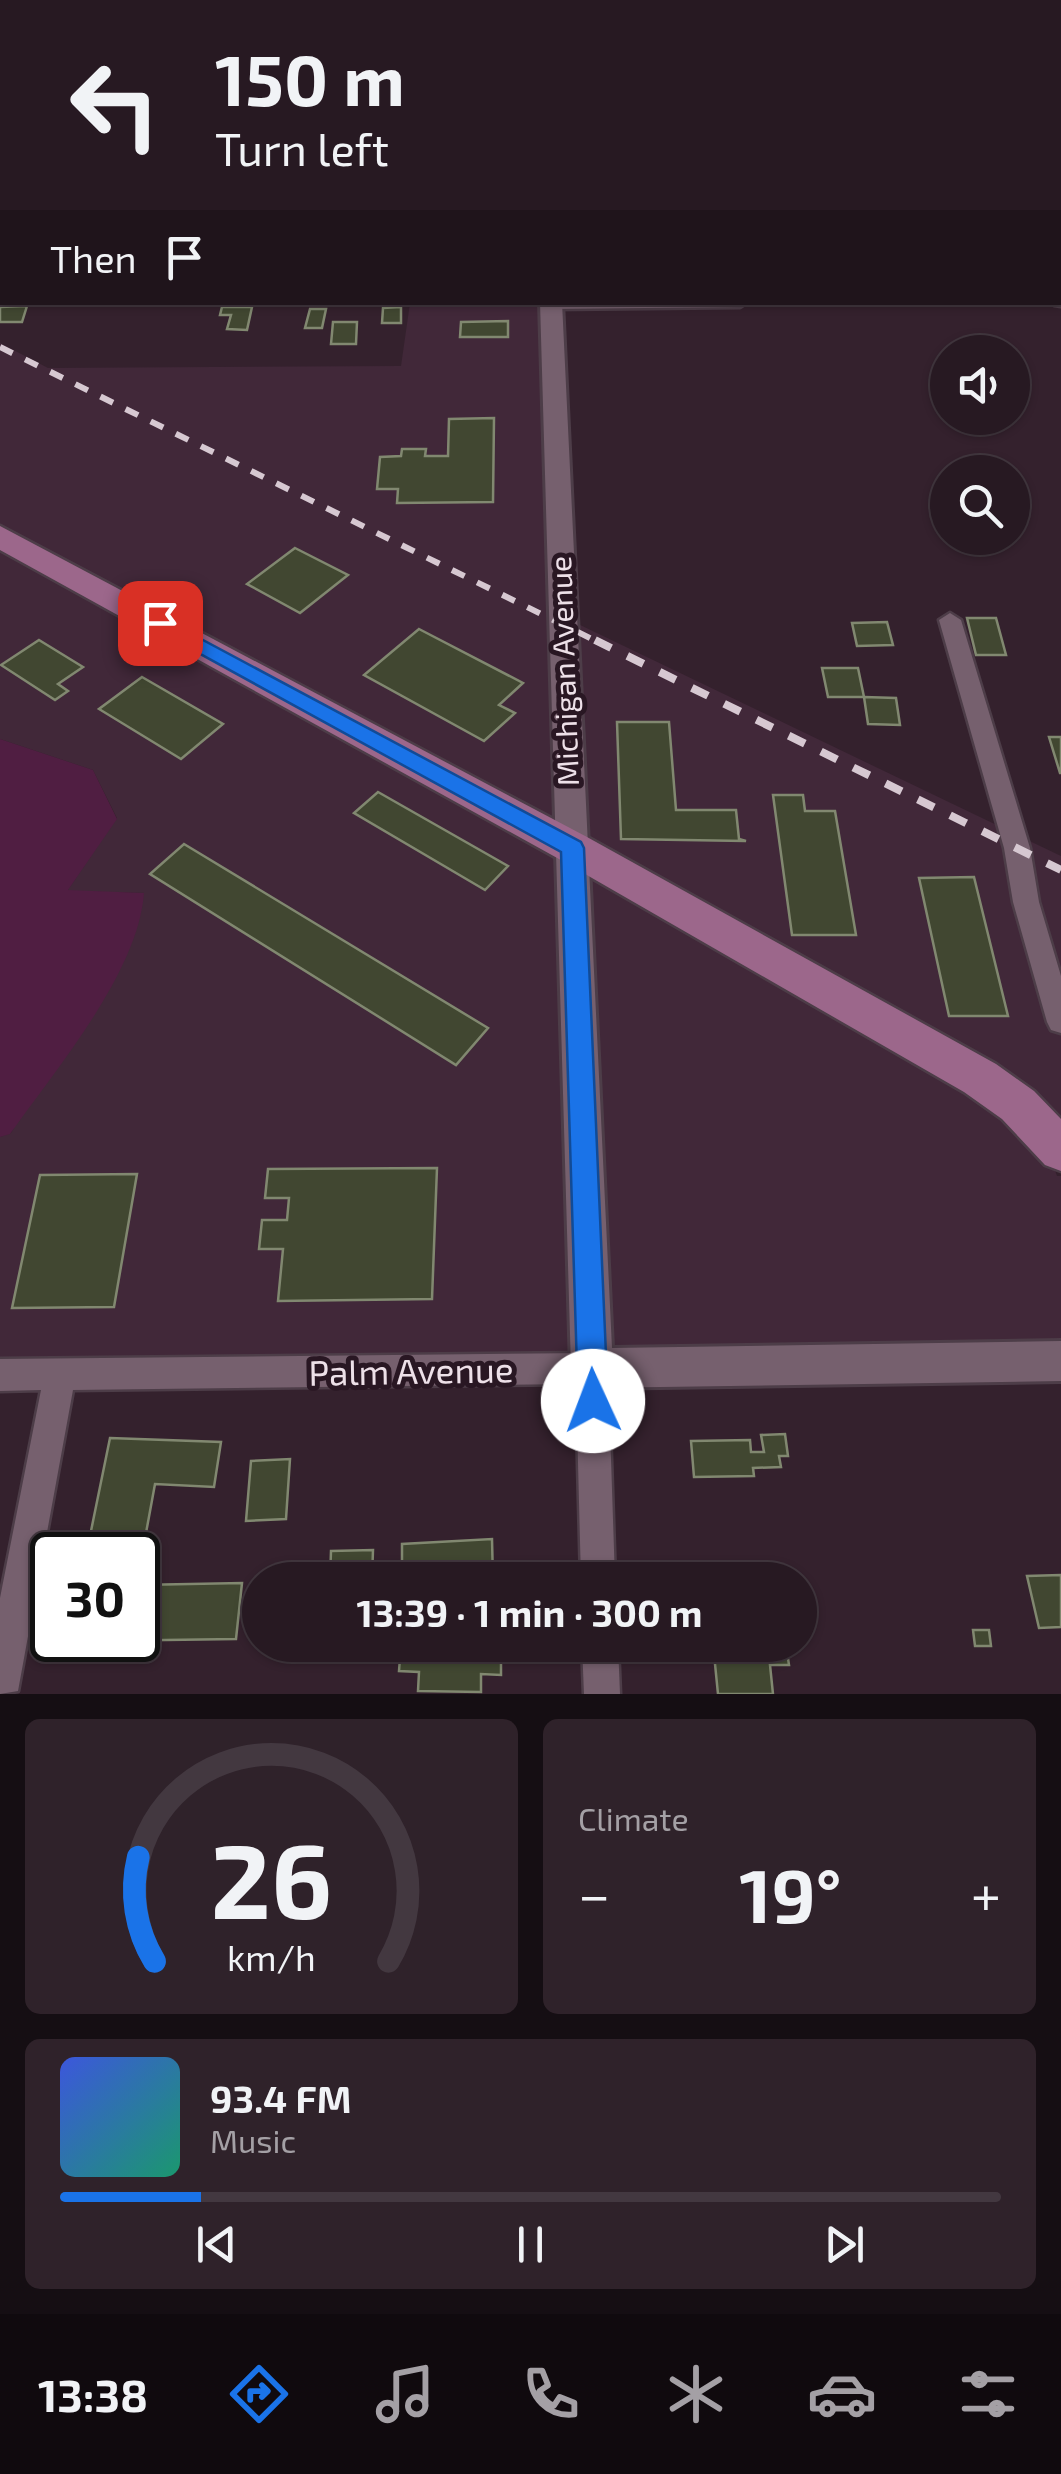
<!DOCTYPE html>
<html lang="en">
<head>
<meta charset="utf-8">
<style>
	:root { --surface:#271922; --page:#2f222a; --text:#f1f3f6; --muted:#a4a0a5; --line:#433840; --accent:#1a73e8 }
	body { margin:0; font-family:"Exo 2",sans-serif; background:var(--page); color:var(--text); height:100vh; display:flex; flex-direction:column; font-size:38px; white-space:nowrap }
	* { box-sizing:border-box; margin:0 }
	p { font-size:32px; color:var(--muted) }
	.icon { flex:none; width:55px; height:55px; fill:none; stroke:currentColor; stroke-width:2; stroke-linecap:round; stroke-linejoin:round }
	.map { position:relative; height:1694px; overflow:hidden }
	.panel { display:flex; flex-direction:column; gap:25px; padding:25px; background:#150e13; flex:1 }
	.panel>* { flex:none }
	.top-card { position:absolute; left:0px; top:0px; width:1062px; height:305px; box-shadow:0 2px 8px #0004,0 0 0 2px var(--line); background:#271922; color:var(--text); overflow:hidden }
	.buttons { position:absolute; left:930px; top:335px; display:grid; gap:20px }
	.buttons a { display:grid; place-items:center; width:100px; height:100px; border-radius:50%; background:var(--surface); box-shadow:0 2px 8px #0004,0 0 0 2px var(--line); font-size:50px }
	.speed { position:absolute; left:30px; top:1532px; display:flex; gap:20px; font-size:50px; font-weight:700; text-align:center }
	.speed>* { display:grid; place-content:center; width:130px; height:130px; border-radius:50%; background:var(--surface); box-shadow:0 2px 8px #0004,0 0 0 2px var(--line); line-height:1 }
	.speed .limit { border:5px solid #111; border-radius:15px; background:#fff; color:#111 }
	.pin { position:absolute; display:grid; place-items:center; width:85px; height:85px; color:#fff; margin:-42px; border-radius:20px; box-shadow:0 5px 15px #0006 }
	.me { position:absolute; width:110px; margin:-55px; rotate:358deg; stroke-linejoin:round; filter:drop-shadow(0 0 8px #0008) }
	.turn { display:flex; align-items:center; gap:35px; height:210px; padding:0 50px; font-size:45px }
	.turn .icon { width:130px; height:130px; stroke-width:2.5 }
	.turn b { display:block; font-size:70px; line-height:85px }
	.then { display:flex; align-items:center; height:95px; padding:0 50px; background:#0003; gap:20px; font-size:38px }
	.big { font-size:75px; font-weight:700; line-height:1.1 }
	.panel .card { flex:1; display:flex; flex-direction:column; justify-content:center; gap:15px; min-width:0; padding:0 35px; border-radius:15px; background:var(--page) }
	.panel .dial { align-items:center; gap:0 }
	.dial svg { height:260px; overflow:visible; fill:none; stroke:var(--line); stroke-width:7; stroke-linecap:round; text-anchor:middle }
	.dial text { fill:var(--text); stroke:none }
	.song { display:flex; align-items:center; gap:30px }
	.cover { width:120px; height:120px; border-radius:15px; background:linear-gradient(135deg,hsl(230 70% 55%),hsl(160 70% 35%)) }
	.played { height:10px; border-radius:5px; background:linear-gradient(90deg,var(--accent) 15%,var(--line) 15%) }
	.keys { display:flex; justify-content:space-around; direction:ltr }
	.heat { display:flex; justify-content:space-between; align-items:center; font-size:55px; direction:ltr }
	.panel .tiles { flex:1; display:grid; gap:25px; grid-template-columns:1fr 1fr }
	.card:last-child { grid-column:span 2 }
	.trip { position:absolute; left:242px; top:1562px; width:575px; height:100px; border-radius:50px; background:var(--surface); box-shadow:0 2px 8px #0004,0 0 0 2px var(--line); font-weight:700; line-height:100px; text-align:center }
	.dock { display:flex; height:160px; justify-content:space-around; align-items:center; background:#100a0e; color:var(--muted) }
	.dock .icon { width:70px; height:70px }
	.dock .on { color:var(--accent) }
	.dock b { font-size:45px; color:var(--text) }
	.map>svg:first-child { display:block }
</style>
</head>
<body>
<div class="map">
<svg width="1061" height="1694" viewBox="0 0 1061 1694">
	<rect width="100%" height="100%" fill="#34212d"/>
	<g fill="#412839">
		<path d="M 410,303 L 540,303 L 557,827 L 0,526 L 0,343 L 48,368 L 401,366 Z"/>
		<path d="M 0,547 L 558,853 L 572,1353 L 0,1360 L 0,1137 L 11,1133 L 144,893 L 67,891 L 117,818 L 93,770 L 0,739 Z"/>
		<path d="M 576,623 L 1061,856 L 1061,1129 L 587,843 Z"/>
		<path d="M 589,870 L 970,1087 L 1053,1165 L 1057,1176 L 1061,1176 L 1061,1344 L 611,1351 Z"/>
	</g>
	<g fill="#501e42">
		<path d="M 3,0 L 525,0 L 525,2 L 2,2 L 0,73 L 0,9 Z"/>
		<path d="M 0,739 L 93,770 L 117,819 L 68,890 L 144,893 C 138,973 56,1069 10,1134 L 0,1137 Z"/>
	</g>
	<g fill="#414731" stroke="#818870" stroke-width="2.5">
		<path d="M 27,306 L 22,322 L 0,322 L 0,307 Z"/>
		<path d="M 222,307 L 252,307 L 247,330 L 227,329 L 231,315 L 220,315 Z"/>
		<path d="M 401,307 L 401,323 L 382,323 L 383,308 Z"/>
		<path d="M 310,309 L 326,309 L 322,328 L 305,328 Z"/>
		<path d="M 508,321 L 508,337 L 460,337 L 461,322 Z"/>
		<path d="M 333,322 L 357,322 L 356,344 L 331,344 Z"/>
		<path d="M 494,418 L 493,502 L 397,503 L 398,489 L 377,489 L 380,457 L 401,456 L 402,449 L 426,449 L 425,456 L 448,456 L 449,419 Z"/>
		<path d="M 295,548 L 348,575 L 300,613 L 247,584 Z"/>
		<path d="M 967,618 L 996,618 L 1006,655 L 976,655 Z"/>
		<path d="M 887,622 L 893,645 L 857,646 L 852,623 Z"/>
		<path d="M 419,629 L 523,683 L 499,705 L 515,713 L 484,741 L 364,675 Z"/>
		<path d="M 39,640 L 83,667 L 58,684 L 68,691 L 55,700 L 1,665 Z"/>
		<path d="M 822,668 L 858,668 L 864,697 L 828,697 Z"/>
		<path d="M 142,677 L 223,724 L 181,759 L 99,709 Z"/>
		<path d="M 864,697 L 896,698 L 900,725 L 868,724 Z"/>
		<path d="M 617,722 L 669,722 L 676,810 L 736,810 L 739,839 L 746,841 L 621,839 Z"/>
		<path d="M 1049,737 L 1061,737 L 1061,773 L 1060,773 Z"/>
		<path d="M 378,792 L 508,866 L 485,890 L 354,813 Z"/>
		<path d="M 773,795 L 803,795 L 805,811 L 835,811 L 856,935 L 792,935 Z"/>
		<path d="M 184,844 L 488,1028 L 456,1065 L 150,874 Z"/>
		<path d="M 974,877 L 1008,1016 L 949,1016 L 919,878 Z"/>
		<path d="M 437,1168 L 432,1299 L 278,1301 L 283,1249 L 259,1249 L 262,1220 L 287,1220 L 289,1198 L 265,1198 L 268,1169 Z"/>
		<path d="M 137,1174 L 114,1307 L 12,1308 L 40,1175 Z"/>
		<path d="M 785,1434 L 788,1456 L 779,1456 L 781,1467 L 753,1468 L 754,1476 L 694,1477 L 691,1441 L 750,1440 L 751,1452 L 764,1452 L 761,1435 Z"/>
		<path d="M 110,1438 L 221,1442 L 214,1487 L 155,1484 L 146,1533 L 91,1531 Z"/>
		<path d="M 290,1459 L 286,1519 L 246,1521 L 251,1461 Z"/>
		<path d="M 492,1539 L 493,1580 L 402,1580 L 402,1544 Z"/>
		<path d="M 373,1550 L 372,1580 L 330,1580 L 331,1551 Z"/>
		<path d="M 1061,1575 L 1061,1627 L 1039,1628 L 1027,1576 Z"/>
		<path d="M 242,1583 L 236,1639 L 94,1641 L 138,1640 L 138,1585 Z"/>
		<path d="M 973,1630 L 989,1630 L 991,1646 L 975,1646 Z"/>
		<path d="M 401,1645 L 501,1645 L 501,1675 L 481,1674 L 481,1692 L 418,1691 L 419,1672 L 399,1671 Z"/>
		<path d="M 704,1645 L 786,1645 L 789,1665 L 770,1665 L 773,1694 L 718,1694 L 714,1654 L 705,1655 Z"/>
	</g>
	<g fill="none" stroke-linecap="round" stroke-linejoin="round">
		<g stroke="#4d3d48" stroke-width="5">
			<g id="minor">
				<path d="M 710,0 L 724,0 L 724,2 L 711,2 Z"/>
				<path d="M 875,0 L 889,0 L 890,2 L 877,2 Z"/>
				<path d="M 1041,0 L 1055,0 L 1056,2 L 1043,2 Z"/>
				<rect x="1060" y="19" width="1" height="10"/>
				<rect x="1060" y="67" width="1" height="8"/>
				<rect x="0" y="167" width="2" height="10"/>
				<path d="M 1060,296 L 1061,306 L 1054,305 L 1060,302 Z"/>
				<path d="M 543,302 L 748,302 L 740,307 L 551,309 Z"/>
				<path d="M 950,613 L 961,620 L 1030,848 L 1039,902 L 1061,976 L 1061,1033 L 1051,1030 L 1047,1022 L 1013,902 L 1004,848 L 939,620 Z"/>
				<path d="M 592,1353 L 603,1357 L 608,1368 L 615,1580 L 581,1580 L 576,1384 L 73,1390 L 18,1691 L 0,1694 L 0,1598 L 41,1390 L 0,1391 L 0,1359 Z"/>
				<path d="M 582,1645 L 618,1645 L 620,1694 L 584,1694 Z"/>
			</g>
		</g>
		<g stroke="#4d3d48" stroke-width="6">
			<g id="tertiary">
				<path d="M 530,0 L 548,0 L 548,2 L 531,2 Z"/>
				<path d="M 540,302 L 562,302 L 612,1348 L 1061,1341 L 1061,1381 L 592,1388 L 577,1382 L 571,1368 Z"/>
			</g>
		</g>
		<g stroke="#4d3d48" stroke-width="5">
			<path id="primary" d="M 0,526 L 587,837 L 996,1064 L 1034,1091 L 1061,1119 L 1061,1171 L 1045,1165 L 1002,1119 L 964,1092 L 559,859 L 0,550 Z"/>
		</g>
		<use href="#minor" fill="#76606e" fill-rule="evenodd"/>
		<use href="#tertiary" fill="#76606e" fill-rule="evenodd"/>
		<use href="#primary" fill="#9c678b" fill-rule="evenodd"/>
		<path stroke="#d6c8d1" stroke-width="6" stroke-dasharray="14 14" stroke-linecap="butt" d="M 0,347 L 600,643"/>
		<path stroke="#d6c8d1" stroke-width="8" stroke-dasharray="18 18" stroke-linecap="butt" d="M 595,640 L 1061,870"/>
	</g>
	<path fill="#1a73e8" stroke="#114b97" stroke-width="2.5" d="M 160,617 L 581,842 L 584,848 L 608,1401 L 603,1412 L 593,1416 L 582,1412 L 578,1401 L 561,852 L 153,628 L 150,623 Z"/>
	<g text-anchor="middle" stroke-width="10" stroke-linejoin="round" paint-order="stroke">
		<g font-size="30" fill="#ede0e8" stroke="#291723">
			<text transform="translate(565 671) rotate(-92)" y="10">Michigan Avenue</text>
		</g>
		<g font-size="35" fill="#ede0e8" stroke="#291723">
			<text transform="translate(411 1372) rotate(-1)" y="12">Palm Avenue</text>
		</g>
	</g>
</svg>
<div class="buttons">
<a><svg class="icon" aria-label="sound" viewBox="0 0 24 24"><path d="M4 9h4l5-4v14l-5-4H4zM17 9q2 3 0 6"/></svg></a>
<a><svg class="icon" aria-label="search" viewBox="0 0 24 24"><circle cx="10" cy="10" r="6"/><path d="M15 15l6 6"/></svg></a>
</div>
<div class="speed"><div class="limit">30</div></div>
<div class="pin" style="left:160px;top:623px;background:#d93025"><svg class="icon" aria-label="arrive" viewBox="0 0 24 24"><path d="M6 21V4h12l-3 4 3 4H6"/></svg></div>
<svg class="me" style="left:593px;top:1401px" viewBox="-20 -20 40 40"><circle r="19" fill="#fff"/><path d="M0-13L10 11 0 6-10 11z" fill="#1a73e8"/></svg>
<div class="trip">13:39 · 1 min · 300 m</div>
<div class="top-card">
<div class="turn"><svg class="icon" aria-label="left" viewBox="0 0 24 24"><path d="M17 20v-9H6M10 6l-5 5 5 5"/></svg><div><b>150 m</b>Turn left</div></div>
<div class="then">Then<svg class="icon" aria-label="arrive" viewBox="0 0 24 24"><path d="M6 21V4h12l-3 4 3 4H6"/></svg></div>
</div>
</div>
<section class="panel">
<div class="tiles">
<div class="card dial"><svg viewBox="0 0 100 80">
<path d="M14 69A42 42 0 1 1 86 69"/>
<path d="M14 69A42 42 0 0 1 9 37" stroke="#1a73e8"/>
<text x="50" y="56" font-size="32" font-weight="700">26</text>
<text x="50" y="72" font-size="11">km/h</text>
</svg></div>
<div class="card"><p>Climate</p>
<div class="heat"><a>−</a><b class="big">19°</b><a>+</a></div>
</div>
<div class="card">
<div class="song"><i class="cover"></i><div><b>93.4 FM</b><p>Music</p></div></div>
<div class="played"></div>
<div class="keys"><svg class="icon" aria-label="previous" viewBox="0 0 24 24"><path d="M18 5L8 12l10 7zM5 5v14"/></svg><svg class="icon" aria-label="pause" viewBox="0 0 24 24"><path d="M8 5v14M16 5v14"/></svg><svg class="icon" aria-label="next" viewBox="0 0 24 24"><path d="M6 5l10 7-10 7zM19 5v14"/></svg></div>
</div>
</div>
</section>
<nav class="dock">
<b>13:38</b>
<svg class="icon on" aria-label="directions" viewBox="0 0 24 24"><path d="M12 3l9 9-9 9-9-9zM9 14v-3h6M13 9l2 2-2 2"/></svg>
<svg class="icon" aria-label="music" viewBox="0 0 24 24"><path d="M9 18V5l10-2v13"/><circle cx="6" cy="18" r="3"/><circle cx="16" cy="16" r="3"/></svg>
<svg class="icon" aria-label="phone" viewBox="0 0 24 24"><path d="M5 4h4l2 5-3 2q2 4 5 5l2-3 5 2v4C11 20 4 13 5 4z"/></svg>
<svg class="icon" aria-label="climate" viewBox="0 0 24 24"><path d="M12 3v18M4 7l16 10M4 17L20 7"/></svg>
<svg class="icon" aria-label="car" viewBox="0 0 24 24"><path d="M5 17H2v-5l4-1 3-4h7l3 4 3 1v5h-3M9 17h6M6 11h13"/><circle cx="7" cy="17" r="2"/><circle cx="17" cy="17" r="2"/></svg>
<svg class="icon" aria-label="filters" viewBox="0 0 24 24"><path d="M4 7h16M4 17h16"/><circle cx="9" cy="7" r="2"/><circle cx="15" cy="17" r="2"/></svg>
</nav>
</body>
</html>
